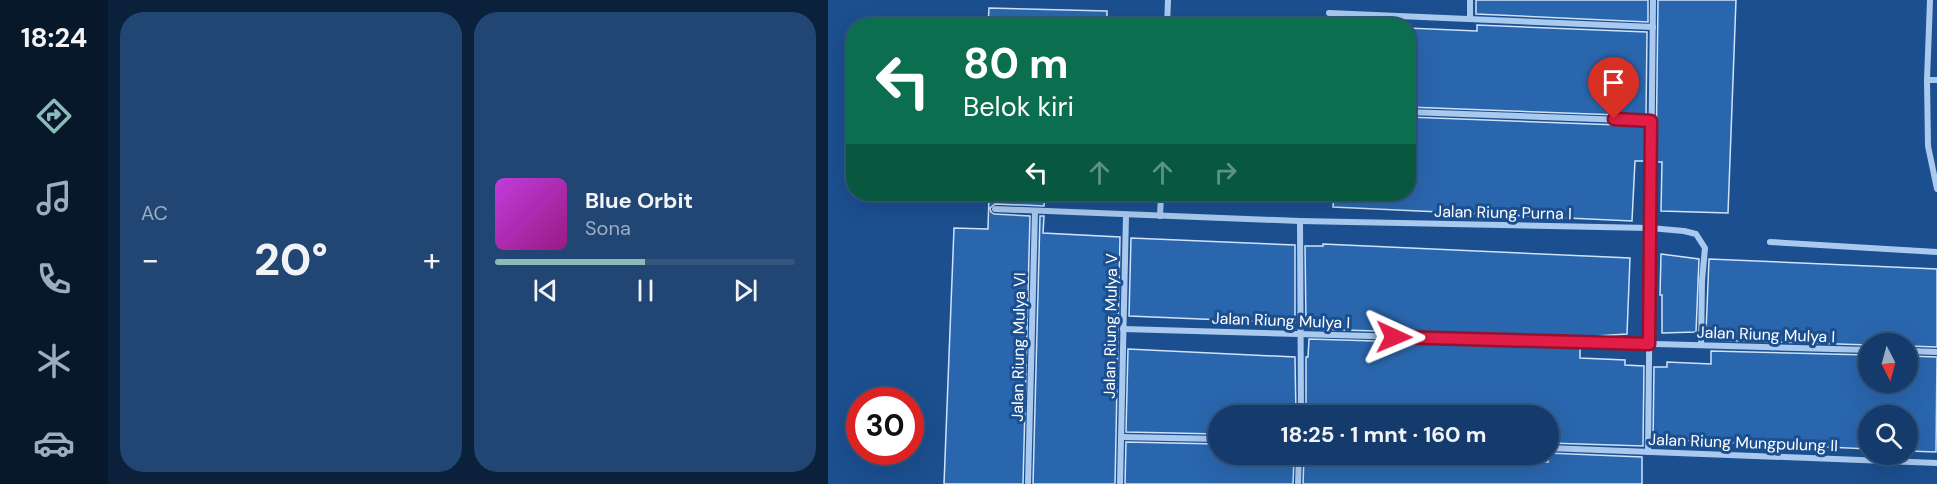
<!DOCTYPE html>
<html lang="id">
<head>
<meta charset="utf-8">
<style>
	:root { --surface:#143b6b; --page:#214673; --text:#f1f3f6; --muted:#9dadc1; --line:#33557e; --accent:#8bbbb9 }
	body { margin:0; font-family:"DM Sans",sans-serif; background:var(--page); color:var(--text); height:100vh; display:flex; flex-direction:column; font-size:22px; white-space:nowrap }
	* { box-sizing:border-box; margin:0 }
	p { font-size:20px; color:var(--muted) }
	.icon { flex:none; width:33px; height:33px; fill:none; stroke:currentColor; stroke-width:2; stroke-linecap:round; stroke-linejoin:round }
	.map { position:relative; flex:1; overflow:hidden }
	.panel { display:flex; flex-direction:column; gap:12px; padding:12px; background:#0b203b; width:720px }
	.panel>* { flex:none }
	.banner { position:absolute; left:18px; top:18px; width:570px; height:183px; border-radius:24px; box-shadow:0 6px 24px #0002,0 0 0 2px var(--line); background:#0b6e4f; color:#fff; overflow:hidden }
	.needle { width:39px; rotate:174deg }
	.fabs { position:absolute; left:1030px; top:333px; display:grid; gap:12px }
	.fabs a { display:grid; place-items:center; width:60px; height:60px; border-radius:50%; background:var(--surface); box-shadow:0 6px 24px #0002,0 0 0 2px var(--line); font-size:30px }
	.speed { position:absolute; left:18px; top:387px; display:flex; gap:12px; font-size:30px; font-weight:700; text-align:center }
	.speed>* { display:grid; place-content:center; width:78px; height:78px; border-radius:50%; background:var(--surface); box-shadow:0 6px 24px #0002,0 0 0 2px var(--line); line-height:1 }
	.speed .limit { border:9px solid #d22; background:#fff; color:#111 }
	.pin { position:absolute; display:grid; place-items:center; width:51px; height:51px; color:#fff; margin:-62px -26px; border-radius:50% 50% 50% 0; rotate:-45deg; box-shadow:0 0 6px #0007 }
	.pin .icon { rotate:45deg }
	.me { position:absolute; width:66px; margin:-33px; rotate:91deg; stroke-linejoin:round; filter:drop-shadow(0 0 4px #0008) }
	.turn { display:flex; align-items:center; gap:21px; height:126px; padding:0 18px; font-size:27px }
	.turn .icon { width:78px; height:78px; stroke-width:2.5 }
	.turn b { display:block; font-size:42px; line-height:51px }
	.lanes { display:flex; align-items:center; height:57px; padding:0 18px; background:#0003; justify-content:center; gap:30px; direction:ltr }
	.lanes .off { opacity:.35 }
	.big { font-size:45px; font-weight:700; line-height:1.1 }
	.panel .card { flex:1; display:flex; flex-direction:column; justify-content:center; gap:9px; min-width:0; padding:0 21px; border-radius:24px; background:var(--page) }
	.song { display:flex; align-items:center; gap:18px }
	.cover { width:72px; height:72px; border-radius:9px; background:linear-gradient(135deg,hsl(290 70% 55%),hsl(310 70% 35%)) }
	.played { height:6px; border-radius:3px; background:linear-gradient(90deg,var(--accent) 50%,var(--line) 50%) }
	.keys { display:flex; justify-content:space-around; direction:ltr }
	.heat { display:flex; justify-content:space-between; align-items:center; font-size:33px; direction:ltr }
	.panel .tiles { flex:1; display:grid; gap:12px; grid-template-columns:repeat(2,1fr) }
	.trip { position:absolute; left:380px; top:405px; width:351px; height:60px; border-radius:30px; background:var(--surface); box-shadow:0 6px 24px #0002,0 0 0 2px var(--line); font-weight:700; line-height:60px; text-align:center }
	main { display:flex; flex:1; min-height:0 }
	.dock { display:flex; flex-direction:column; width:108px; justify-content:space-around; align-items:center; background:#08182b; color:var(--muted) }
	.dock .icon { width:42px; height:42px }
	.dock .active { color:var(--accent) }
	.dock b { font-size:27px; color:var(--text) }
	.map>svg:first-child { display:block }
</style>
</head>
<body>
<main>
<nav class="dock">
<b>18:24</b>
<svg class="icon active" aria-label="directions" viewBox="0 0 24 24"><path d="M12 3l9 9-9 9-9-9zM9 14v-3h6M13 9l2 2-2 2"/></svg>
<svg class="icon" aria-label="music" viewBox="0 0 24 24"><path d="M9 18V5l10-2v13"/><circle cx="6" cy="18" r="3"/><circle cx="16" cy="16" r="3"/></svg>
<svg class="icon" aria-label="phone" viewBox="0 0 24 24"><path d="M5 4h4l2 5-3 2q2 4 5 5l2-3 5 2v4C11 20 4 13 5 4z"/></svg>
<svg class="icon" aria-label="climate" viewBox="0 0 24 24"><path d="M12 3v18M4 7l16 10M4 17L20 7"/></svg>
<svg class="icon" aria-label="car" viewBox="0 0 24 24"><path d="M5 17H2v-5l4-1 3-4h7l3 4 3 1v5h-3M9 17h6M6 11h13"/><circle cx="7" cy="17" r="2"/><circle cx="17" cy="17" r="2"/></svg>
</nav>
<section class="panel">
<div class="tiles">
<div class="card"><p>AC</p>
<div class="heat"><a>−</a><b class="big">20°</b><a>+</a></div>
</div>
<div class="card">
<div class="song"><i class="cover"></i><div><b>Blue Orbit</b><p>Sona</p></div></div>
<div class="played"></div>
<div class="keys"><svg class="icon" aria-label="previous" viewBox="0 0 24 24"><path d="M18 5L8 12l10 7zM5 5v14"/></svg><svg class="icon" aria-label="pause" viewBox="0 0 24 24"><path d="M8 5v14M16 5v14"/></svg><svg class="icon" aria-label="next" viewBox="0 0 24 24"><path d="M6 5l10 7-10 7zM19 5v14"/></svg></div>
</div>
</div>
</section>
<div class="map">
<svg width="1109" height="484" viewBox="0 0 1109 484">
	<rect width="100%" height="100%" fill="#1b4f8f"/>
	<g fill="#2a66ad" stroke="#cfe3fa" stroke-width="1.5">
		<path d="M 648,0 L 820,0 L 820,22 L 648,14 Z"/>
		<path d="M 830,0 L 908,0 L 900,213 L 833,211 L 834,162 L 828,162 Z"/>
		<path d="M 161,8 L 279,11 L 279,26 L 160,26 Z"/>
		<path d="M 649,25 L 819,32 L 818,116 L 580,107 L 580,28 L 649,31 Z"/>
		<path d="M 580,117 L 818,126 L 818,161 L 807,161 L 804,221 L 505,207 L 506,194 L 580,194 Z"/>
		<path d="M 161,194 L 217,194 L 216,206 L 167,204 L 162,208 L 163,212 L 166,214 L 202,216 L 195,484 L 116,484 L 126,228 L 160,229 Z"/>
		<path d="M 212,216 L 216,216 L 215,233 L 292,237 L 287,484 L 205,484 Z"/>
		<path d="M 303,238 L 467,245 L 467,323 L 301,316 Z"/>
		<path d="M 495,244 L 802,258 L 799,334 L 752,337 L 482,329 L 482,324 L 478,324 L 477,246 L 495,246 Z"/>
		<path d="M 833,254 L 871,259 L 868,332 L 834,333 L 834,295 L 832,295 Z"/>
		<path d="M 881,259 L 1109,269 L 1109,347 L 1080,346 L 1080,344 L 1041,345 L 884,340 L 884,332 L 878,332 Z"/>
		<path d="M 481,339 L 752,347 L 752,358 L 797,360 L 797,365 L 816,366 L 815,446 L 720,443 L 720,416 L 478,416 L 478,357 L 480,357 Z"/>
		<path d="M 300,349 L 467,357 L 468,416 L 390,416 L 390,434 L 298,432 Z"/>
		<path d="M 883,351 L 1041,355 L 1041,382 L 1080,382 L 1080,356 L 1109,357 L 1108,452 L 1080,451 L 1080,416 L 1041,416 L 1041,449 L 825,439 L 826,367 L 839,367 L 839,362 L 883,364 Z"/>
		<path d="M 298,442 L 390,444 L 390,455 L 466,458 L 465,484 L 297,484 Z"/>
		<path d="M 720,453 L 814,457 L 814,484 L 475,484 L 476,456 L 720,462 Z"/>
	</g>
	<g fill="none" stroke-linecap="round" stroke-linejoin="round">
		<g stroke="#a9c9ee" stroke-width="6">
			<path d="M 1102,0 L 1099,80 L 1100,146 L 1109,189"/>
			<path d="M 501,13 L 825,27"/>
			<path d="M 642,18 L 642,0"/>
			<path d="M 339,26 L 340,0"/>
			<path d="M 1099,80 L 1109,80"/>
			<path d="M 580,112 L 823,121"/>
			<path d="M 167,209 L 472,221 L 822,228 L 856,231 L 868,234 L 877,248 L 874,281 L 873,345"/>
			<path d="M 332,216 L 333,194"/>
			<path d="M 472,221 L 473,416"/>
			<path d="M 942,242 L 1109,252"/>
			<path d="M 295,329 L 1041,350"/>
			<path d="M 1080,351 L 1109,352"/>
			<path d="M 293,437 L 390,439"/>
			<path d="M 720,448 L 1109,463"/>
			<path d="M 820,452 L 825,0"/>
			<path d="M 200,484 L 207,211"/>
			<path d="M 292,484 L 298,215"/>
			<path d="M 470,484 L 471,454"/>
		</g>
	</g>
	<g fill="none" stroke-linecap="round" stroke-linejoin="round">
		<g stroke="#92132f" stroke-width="15">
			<path id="route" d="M 566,337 L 821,344 L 823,121 L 786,119"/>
		</g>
		<use href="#route" stroke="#e11d48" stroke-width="10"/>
	</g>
	<g text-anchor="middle" stroke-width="6" stroke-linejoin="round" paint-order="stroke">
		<g font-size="16" fill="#fff" stroke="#1b4f8f">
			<text transform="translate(675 212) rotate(1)" y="6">Jalan Riung Purna I</text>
			<text transform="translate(453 320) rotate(2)" y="6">Jalan Riung Mulya I</text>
			<text transform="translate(282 326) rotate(-89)" y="6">Jalan Riung Mulya V</text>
			<text transform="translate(938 334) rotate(2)" y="6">Jalan Riung Mulya I</text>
			<text transform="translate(190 347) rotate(-89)" y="6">Jalan Riung Mulya VI</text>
			<text transform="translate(915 442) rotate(2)" y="6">Jalan Riung Mungpulung II</text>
		</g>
	</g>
</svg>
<div class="fabs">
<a><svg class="needle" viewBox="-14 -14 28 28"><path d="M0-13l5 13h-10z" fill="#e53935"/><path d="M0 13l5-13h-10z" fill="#9dadc1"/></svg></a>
<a><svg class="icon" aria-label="search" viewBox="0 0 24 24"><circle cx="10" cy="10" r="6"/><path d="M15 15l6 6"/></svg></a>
</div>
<div class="speed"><div class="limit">30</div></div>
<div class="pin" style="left:786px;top:119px;background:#d93025"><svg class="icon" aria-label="arrive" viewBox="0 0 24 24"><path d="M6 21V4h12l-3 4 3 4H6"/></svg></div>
<svg class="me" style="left:566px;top:337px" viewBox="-20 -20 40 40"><path d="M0-17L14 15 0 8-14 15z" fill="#e11d48" stroke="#fff" stroke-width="4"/></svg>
<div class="trip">18:25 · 1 mnt · 160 m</div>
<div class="banner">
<div class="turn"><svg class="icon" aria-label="left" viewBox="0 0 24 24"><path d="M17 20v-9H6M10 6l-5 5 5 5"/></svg><div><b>80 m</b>Belok kiri</div></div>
<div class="lanes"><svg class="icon" aria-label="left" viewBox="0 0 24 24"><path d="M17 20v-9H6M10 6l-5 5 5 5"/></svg><svg class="icon off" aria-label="ahead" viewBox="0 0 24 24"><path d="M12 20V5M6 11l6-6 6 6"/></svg><svg class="icon off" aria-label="ahead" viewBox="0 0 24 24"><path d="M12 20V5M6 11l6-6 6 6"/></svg><svg class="icon off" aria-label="right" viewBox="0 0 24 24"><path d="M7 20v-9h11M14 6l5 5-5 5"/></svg></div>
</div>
</div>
</main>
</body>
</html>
